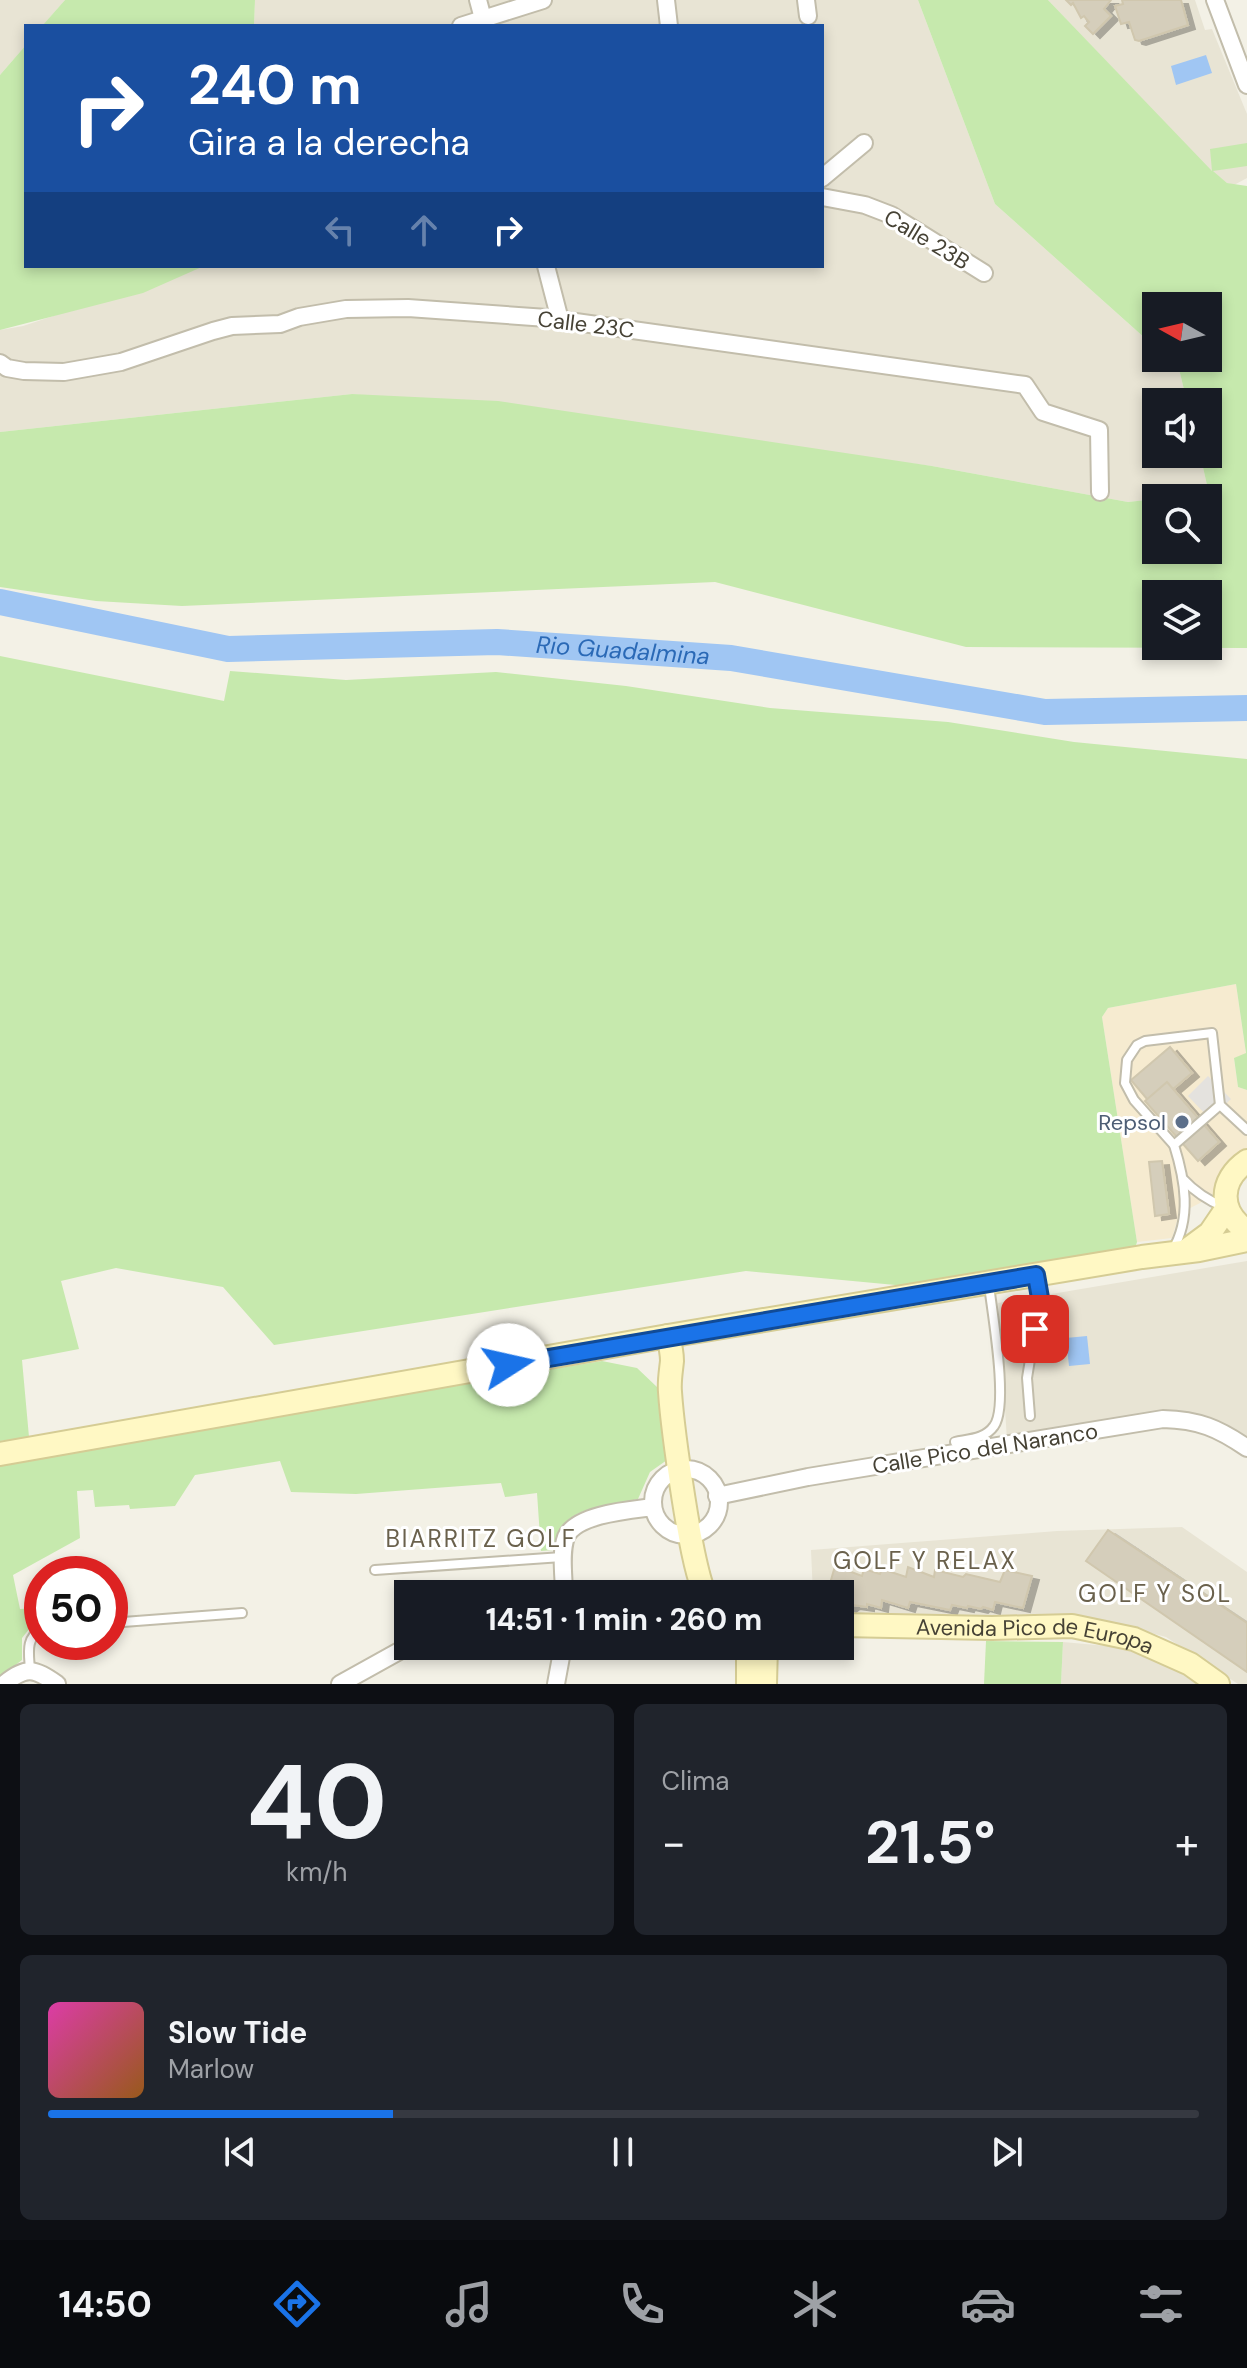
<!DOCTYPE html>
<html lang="es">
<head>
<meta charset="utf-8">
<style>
	:root { --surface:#171b24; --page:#20242c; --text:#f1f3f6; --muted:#9ea1a6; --line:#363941; --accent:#1a73e8 }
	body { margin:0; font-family:"DM Sans",sans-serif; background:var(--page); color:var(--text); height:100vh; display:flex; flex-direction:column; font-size:30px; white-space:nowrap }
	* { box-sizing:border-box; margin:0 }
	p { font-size:26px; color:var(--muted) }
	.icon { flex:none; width:44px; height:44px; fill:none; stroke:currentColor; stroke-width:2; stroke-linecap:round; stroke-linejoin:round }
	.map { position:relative; height:1684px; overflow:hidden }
	.sheet { display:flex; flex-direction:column; gap:20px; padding:20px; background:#0d0f14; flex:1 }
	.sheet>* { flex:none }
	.top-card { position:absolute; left:24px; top:24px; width:800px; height:244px; border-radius:0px; box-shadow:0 4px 12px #0003; background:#1a4fa0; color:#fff; overflow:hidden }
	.needle { width:52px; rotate:278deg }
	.fabs { position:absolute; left:1142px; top:292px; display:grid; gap:16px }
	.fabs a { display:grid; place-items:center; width:80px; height:80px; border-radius:0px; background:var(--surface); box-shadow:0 4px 12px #0003; font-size:40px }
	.speed { position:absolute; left:24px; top:1556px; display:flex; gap:16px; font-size:40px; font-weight:700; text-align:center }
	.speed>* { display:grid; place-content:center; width:104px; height:104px; border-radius:50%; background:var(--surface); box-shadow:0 4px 12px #0003; line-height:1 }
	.speed .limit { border:12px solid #d22; background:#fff; color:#111 }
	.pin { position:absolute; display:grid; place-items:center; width:68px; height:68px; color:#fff; margin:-34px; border-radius:16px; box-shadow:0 4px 12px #0006 }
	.me { position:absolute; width:88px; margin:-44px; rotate:80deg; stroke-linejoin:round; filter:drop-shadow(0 0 6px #0008) }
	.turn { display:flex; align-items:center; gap:28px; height:168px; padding:0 32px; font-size:36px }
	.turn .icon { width:104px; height:104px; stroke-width:2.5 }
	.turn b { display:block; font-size:56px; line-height:68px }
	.lanes { display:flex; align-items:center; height:76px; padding:0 32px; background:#0003; justify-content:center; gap:40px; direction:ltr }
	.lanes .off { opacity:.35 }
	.big { font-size:60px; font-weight:700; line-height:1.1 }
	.sheet .card { flex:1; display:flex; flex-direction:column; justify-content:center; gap:12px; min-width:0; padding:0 28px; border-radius:12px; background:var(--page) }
	.sheet .dial { align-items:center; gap:0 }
	.dial b { font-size:104px; line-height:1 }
	.song { display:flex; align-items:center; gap:24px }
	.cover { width:96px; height:96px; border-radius:12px; background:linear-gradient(135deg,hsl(320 70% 55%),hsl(30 70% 35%)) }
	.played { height:8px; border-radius:4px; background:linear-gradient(90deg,var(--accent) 30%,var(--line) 30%) }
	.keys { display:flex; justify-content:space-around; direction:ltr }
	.heat { display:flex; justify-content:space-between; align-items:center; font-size:44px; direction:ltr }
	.sheet .tiles { flex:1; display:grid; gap:20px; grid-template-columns:1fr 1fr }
	.card:last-child { grid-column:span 2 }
	.trip { position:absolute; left:394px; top:1580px; width:460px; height:80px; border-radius:0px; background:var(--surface); box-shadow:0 4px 12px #0003; font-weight:700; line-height:80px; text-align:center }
	.menu { display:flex; height:128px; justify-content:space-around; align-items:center; background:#090b0e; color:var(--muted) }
	.menu .icon { width:56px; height:56px }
	.menu .on { color:var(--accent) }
	.menu b { font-size:36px; color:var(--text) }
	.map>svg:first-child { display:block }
</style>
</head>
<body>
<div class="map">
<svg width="1247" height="1684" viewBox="0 0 1247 1684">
	<defs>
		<filter id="shadow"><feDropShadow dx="7" dy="4" stdDeviation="0" flood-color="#0004"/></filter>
	</defs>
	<rect width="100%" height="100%" fill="#f3f1e6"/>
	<g fill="#e8e4d4">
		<path d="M 0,0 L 65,0 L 42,26 L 26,26 L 26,45 L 0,75 Z"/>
		<path d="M 255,0 L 918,0 L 995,204 L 1156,348 L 1156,358 L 1167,358 L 1179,369 L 1187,402 L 1156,402 L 1156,454 L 1200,454 L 1209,494 L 1128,502 L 932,466 L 352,394 L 0,432 L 0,330 L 23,326 L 204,266 L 822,266 L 822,26 L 254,26 Z"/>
		<path d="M 1048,0 L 1195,0 L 1205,30 L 1212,29 L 1247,114 L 1247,178 L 1234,185 L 1227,183 L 1208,168 Z"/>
		<path d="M 1247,1261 L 1247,1441 L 1215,1421 L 1007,1440 L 998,1303 Z"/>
		<path d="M 1182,1527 L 1247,1572 L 1247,1684 L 1238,1684 L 1166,1637 L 1133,1628 L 840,1616 L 840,1594 L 813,1594 L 811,1550 L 1057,1531 Z"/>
		<path d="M 1063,1642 L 1107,1646 L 1132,1651 L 1168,1664 L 1196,1684 L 1061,1684 Z"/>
	</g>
	<path fill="#f6ebd0" d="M 1236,984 L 1246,1054 L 1234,1059 L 1238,1087 L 1247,1090 L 1247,1154 L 1217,1194 L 1179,1214 L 1172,1238 L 1137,1242 L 1102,1017 L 1108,1008 Z"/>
	<g fill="#c6e9ad" fill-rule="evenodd">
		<path d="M 65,0 L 255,0 L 254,26 L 42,26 Z"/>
		<path d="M 918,0 L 1048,0 L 1212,171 L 1210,149 L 1247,143 L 1247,166 L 1213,171 L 1227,183 L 1247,186 L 1247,648 L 966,647 L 715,582 L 182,606 L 96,601 L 0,587 L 0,432 L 352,394 L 498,401 L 932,466 L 1128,502 L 1156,499 L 1156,550 L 1208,550 L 1208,498 L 1170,498 L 1209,494 L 1200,454 L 1208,454 L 1208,402 L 1187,402 L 1179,369 L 1167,358 L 1208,358 L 1208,306 L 1156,306 L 1156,348 L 995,204 ZM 1156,594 L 1208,594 L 1208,646 L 1156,646 Z"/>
		<path d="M 26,45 L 26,266 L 204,266 L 143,293 L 0,330 L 0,75 Z"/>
		<path d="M 0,656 L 224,701 L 230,671 L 346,680 L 496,672 L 626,686 L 770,708 L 948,722 L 1074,742 L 1247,759 L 1247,1090 L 1238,1087 L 1234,1058 L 1246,1053 L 1236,984 L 1108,1008 L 1102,1017 L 1137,1242 L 1134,1251 L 906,1286 L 746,1271 L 274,1345 L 223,1287 L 116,1268 L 61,1281 L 79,1349 L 22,1360 L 29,1437 L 0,1441 Z"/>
		<path d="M 602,1361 L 637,1368 L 657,1387 L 667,1460 L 650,1472 L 638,1499 C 601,1508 559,1505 553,1550 L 541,1551 L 537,1493 L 505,1497 L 501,1483 L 356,1494 L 291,1492 L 280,1461 L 195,1475 L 175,1506 L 130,1509 L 129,1505 L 95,1507 L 93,1490 L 77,1491 L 80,1538 L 13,1575 L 20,1609 L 36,1608 L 38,1618 L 22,1638 L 22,1660 L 0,1677 L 0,1460 Z"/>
		<path d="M 986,1641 L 1063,1642 L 1061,1684 L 984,1684 Z"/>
	</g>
	<path fill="#e4e2de" d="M 1208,1076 L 1231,1099 L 1210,1119 L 1188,1096 Z"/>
	<g fill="#a0c6f3">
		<path d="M 1206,55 L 1212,73 L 1176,85 L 1171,66 Z"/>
		<path d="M 1087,1336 L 1090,1364 L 1069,1366 L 1066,1338 Z"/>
	</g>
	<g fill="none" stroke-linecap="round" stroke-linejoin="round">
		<path stroke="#a0c6f3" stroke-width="26" id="s1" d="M 0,602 L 228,649 L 497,642 L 731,658 L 1045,712 L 1247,708"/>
	</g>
	<g fill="#d5cebb" stroke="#d0c7ae" stroke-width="2" filter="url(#shadow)">
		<path d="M 1066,0 L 1111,0 L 1104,9 L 1111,16 L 1093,34 L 1085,26 L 1089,22 L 1084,16 L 1081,18 L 1073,3 L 1071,5 Z"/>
		<path d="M 1122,0 L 1181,0 L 1188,25 L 1139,41 L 1135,40 L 1129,22 L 1121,24 L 1115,6 L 1123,4 Z"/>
		<path d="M 1170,1047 L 1192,1073 L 1153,1106 L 1131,1080 Z"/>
		<path d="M 1167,1082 L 1219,1142 L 1198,1161 L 1145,1101 Z"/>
		<path d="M 1162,1161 L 1169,1214 L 1155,1216 L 1149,1162 Z"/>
		<path d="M 1108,1530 L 1247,1623 L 1247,1672 L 1086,1561 Z"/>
		<path d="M 835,1566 L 862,1576 L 864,1569 L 880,1574 L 882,1569 L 906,1577 L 908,1567 L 934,1577 L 935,1570 L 963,1577 L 966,1574 L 1000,1582 L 1005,1570 L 1032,1576 L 1023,1608 L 995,1602 L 993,1610 L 983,1607 L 981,1609 L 968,1606 L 967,1608 L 952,1605 L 950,1610 L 910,1602 L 908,1608 L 882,1600 L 881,1608 L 867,1604 L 867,1607 L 853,1605 L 849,1608 L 840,1605 L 840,1594 L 827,1594 Z"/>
	</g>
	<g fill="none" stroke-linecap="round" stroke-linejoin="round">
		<g stroke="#c2bdab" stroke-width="12">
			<g id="lane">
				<path d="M 1174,1145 L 1134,1100 L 1125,1083 L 1127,1060 L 1137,1045 L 1145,1041 L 1212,1033 L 1220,1105 L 1247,1130"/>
				<path d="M 1183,1179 C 1195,1192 1207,1200 1224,1207"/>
				<path d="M 1172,1251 C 1192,1218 1185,1180 1174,1145 L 1220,1105"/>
				<path d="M 1030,1416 L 1027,1378 L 1040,1298 L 1036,1275"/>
				<path d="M 955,1442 C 969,1439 985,1439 994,1426 C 1009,1406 992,1312 989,1285"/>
				<path d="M 375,1570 L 562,1557"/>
				<path d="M 110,1623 L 242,1613"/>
				<path d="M 30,1670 C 29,1653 25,1638 42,1629"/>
			</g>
		</g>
		<g stroke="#c2bdab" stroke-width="20">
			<g id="street">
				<path d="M 478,0 L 485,26"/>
				<path d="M 666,0 L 669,26"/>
				<path d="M 806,0 L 808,16"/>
				<path d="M 1215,0 L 1247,85"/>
				<path d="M 461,26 L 543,0"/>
				<path d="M 822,178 L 864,143"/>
				<path d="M 822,197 L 865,205 L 891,215 L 984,273"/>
				<path d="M 546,266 L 560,320"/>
				<path d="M 0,363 L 7,368 L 24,371 L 64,372 L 121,362 L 213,331 L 232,326 L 280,324 L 299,317 L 346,309 L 408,308 L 547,318 L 1025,385 L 1043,412 L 1099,430 L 1100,492"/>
				<circle cx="686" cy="1502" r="33"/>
				<path d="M 717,1496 L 808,1477 L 1163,1419 C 1199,1420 1218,1428 1247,1448"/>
				<path d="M 564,1594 C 564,1577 560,1553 566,1537 C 576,1514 630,1510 653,1507"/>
				<path d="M 4,1684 C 26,1666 34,1668 57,1684"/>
				<path d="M 340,1684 L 403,1649 L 414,1646"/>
				<path d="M 556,1684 L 563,1646"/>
			</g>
		</g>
		<g stroke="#d5cc94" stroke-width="26">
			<g id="secondary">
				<path d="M 1247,1161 C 1219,1180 1218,1212 1247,1231"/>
				<path d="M 1187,1250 L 1210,1233 L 1227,1208"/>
				<path d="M 668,1336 C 670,1344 672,1352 672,1361 C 671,1371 669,1381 670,1392 C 672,1422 692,1578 706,1594"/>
				<path d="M 0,1454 L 668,1336 L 1142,1257 L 1199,1250 L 1247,1240"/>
				<path id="s2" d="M 840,1625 L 992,1628 L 1072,1626 L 1134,1639 L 1190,1664 L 1218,1684"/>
				<path d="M 748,1646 L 748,1684"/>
				<path d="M 765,1684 L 766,1646"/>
			</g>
		</g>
		<use href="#lane" stroke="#fff" stroke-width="8"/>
		<use href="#street" stroke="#fff" stroke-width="16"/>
		<use href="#secondary" stroke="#fff8c4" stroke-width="22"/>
	</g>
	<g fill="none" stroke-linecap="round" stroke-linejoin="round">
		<g stroke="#114b97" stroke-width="20">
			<path id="route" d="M 508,1365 L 1036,1275 L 1040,1298 L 1035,1329"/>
		</g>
		<use href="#route" stroke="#1a73e8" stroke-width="14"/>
	</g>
	<circle fill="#5c6f8a" stroke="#fff" stroke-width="3" cx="1182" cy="1122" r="8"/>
	<g text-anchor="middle" stroke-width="6" stroke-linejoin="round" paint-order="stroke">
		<g font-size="22" fill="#464235" stroke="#fff">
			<text transform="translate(927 239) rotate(31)" y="8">Calle 23B</text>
			<text transform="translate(586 324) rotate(7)" y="8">Calle 23C</text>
			<text transform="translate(985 1448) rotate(-9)" y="8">Calle Pico del Naranco</text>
			<text dy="8" stroke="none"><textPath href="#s2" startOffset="196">Avenida Pico de Europa</textPath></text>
		</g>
		<g font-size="22" fill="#4e5e75" stroke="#fff" text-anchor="end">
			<text x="1166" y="1130">Repsol</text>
		</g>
		<g font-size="24" font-style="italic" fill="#2a69b6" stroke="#fff">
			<text dy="8" stroke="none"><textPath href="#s1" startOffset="628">Rio Guadalmina</textPath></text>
		</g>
		<g font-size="24" letter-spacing="2" fill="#6a614c" stroke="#fff">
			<text x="481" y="1547">BIARRITZ GOLF</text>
			<text x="925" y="1569">GOLF Y RELAX</text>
			<text x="1155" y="1602">GOLF Y SOL</text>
		</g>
	</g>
</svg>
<div class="fabs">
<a><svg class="needle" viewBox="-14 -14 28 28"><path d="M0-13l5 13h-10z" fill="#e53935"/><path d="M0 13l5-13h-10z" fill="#9ea1a6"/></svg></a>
<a><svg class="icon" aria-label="sound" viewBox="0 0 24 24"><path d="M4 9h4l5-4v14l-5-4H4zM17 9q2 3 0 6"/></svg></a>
<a><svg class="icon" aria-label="search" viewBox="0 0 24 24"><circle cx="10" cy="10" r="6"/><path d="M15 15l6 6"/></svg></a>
<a><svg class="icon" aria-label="layers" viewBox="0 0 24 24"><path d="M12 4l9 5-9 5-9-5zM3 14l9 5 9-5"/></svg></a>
</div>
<div class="speed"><div class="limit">50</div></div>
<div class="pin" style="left:1035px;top:1329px;background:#d93025"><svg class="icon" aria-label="arrive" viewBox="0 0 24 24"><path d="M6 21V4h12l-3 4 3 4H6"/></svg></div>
<svg class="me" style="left:508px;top:1365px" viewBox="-20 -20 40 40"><circle r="19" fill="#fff"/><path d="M0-13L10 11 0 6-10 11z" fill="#1a73e8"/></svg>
<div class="trip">14:51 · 1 min · 260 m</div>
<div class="top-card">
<div class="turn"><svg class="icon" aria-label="right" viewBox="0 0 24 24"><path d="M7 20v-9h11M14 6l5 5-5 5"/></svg><div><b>240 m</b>Gira a la derecha</div></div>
<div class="lanes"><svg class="icon off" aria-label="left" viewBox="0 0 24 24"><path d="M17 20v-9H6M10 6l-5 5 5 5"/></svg><svg class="icon off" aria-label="ahead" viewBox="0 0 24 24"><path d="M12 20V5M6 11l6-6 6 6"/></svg><svg class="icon" aria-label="right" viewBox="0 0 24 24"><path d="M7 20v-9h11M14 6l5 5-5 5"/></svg></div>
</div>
</div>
<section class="sheet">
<div class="tiles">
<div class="card dial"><b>40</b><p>km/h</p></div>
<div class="card"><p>Clima</p>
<div class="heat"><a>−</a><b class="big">21.5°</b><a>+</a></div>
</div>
<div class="card">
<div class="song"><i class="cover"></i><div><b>Slow Tide</b><p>Marlow</p></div></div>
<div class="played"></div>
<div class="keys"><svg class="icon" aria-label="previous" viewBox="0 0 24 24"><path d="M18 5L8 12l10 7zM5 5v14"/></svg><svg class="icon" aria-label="pause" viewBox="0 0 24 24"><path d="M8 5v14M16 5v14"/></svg><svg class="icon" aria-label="next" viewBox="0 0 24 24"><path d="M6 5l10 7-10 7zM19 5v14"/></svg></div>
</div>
</div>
</section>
<nav class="menu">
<b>14:50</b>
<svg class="icon on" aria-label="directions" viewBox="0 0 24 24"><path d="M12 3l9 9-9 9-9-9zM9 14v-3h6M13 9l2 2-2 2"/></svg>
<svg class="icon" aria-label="music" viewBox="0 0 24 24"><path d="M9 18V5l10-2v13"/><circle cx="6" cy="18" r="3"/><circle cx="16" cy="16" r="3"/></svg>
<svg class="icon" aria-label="phone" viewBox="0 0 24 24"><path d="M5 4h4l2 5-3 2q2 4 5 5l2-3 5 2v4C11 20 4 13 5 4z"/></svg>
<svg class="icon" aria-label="climate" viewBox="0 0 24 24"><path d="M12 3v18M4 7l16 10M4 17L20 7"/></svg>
<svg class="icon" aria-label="car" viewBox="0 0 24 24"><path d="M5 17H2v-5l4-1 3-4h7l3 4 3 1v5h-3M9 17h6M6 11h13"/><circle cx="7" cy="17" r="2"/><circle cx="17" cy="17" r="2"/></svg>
<svg class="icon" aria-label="filters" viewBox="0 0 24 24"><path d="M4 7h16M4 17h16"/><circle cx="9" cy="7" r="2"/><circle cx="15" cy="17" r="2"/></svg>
</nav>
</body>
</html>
